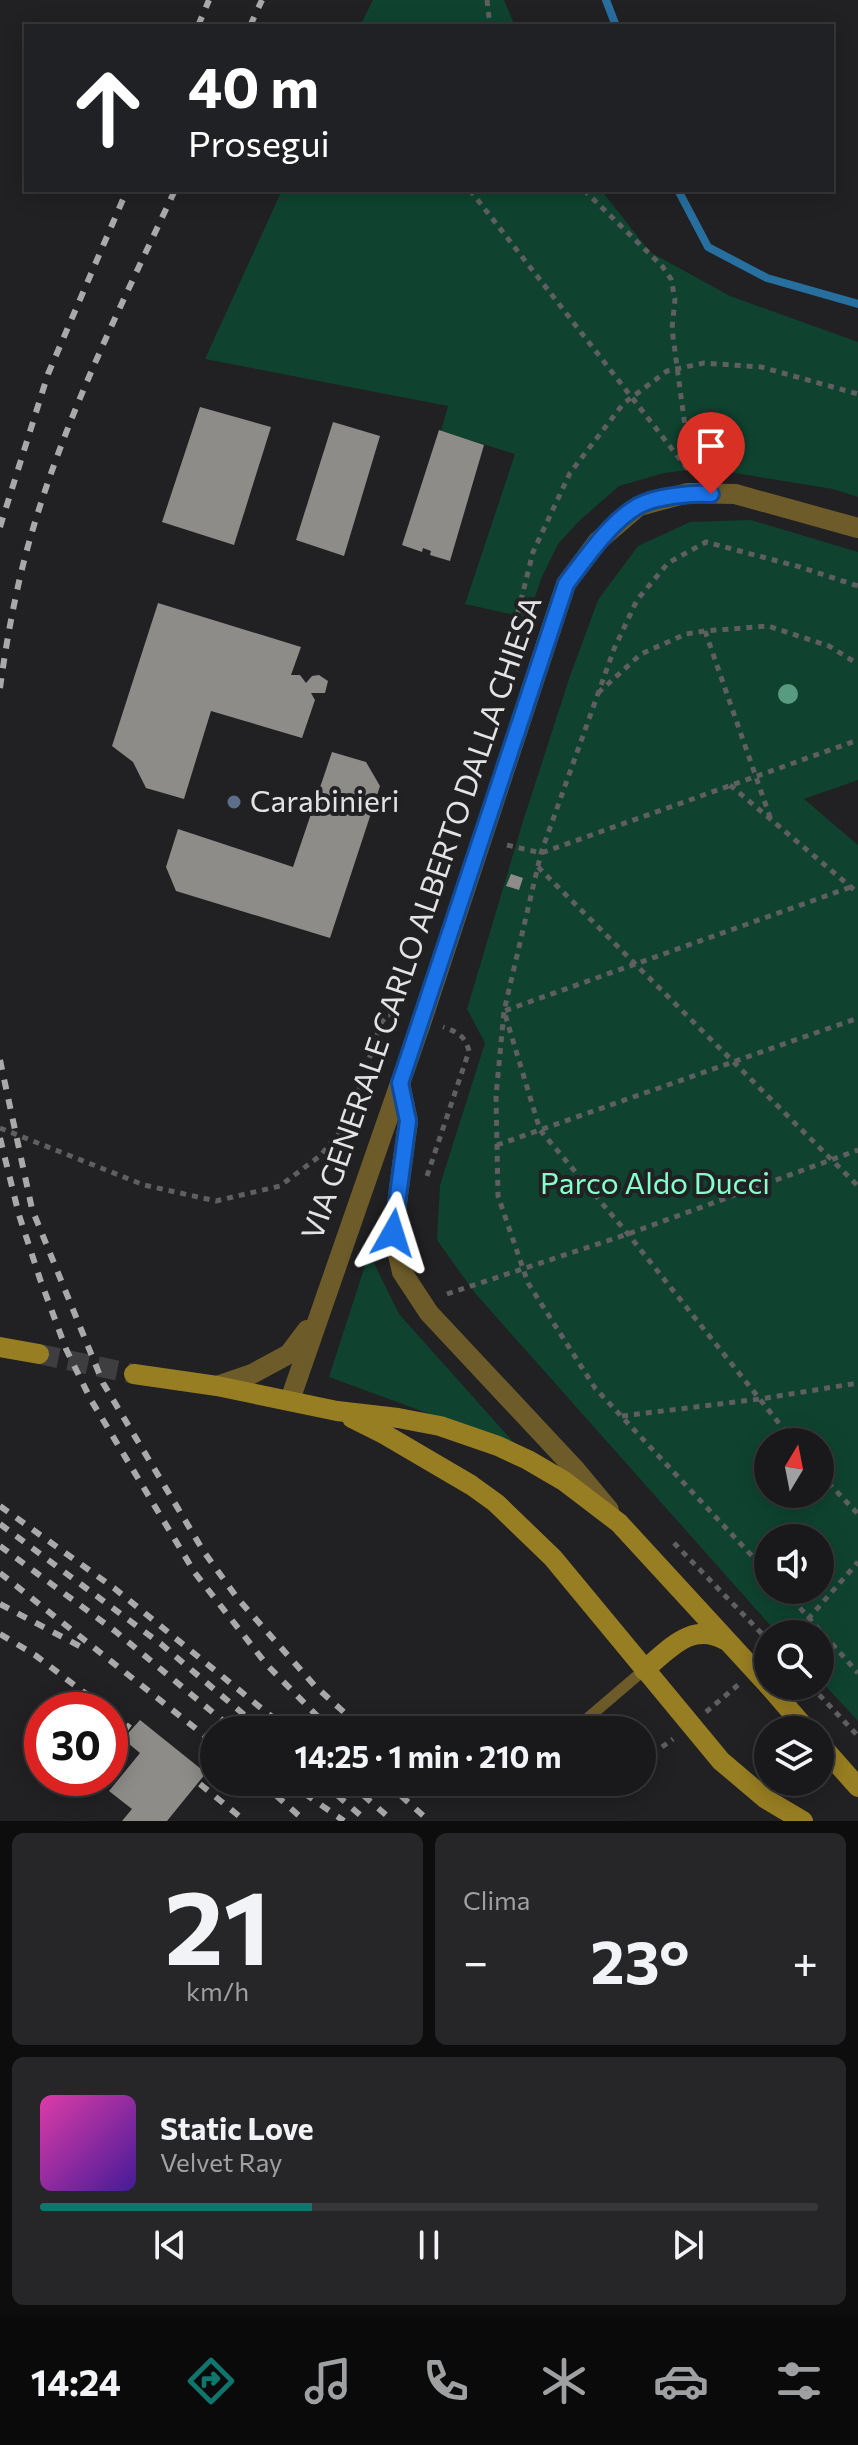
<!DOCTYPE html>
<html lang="it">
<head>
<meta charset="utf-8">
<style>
	:root { --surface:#19181a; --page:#262527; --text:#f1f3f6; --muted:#9fa0a2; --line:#373739; --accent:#0f766e }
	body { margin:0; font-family:Commissioner,sans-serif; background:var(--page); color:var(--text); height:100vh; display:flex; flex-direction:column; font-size:30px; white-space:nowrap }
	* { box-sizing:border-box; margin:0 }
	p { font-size:26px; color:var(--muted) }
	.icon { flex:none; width:44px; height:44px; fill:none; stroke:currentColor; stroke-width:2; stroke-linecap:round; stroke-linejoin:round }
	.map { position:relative; height:1821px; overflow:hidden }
	.details { display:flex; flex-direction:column; gap:12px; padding:12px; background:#0e0d0e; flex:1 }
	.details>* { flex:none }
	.hud { position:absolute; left:24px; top:24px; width:810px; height:168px; border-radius:0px; box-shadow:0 4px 20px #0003,0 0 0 2px var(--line); background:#202124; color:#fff; overflow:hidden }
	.needle { width:52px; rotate:10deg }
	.tools { position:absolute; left:754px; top:1428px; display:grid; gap:16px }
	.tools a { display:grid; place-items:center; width:80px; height:80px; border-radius:50%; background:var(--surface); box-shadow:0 4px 20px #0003,0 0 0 2px var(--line); font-size:40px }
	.speed { position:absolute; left:24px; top:1692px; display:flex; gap:16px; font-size:40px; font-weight:700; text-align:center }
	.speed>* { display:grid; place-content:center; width:104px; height:104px; border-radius:50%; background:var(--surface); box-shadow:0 4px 20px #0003,0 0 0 2px var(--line); line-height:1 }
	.speed .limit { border:12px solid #d22; background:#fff; color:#111 }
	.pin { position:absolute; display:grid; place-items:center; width:68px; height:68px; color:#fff; margin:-82px -34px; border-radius:50% 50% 50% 0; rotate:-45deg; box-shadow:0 0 8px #0007 }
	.pin .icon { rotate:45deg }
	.me { position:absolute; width:88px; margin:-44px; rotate:6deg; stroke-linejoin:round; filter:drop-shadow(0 0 6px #0008) }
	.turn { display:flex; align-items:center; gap:28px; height:168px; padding:0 32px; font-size:36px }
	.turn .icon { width:104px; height:104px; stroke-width:2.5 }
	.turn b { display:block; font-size:56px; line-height:68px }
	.big { font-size:60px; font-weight:700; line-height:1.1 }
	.details .card { flex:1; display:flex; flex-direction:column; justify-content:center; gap:12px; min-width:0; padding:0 28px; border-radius:12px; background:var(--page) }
	.details .dial { align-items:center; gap:0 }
	.dial b { font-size:104px; line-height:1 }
	.song { display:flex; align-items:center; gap:24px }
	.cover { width:96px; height:96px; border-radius:12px; background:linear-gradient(135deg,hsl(320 70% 55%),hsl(260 70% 35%)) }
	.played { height:8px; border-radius:4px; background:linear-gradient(90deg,var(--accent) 35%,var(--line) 35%) }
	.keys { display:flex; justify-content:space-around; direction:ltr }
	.heat { display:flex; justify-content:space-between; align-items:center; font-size:44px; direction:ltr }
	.details .tiles { flex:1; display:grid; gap:12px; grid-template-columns:1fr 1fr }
	.card:last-child { grid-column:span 2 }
	.trip { position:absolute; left:200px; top:1716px; width:456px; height:80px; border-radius:40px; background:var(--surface); box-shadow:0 4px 20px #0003,0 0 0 2px var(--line); font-weight:700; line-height:80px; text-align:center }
	.tabs { display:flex; height:128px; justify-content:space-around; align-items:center; background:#0a0a0a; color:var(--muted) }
	.tabs .icon { width:56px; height:56px }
	.tabs .current { color:var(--accent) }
	.tabs b { font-size:36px; color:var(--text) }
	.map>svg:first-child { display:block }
</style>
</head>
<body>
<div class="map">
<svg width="858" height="1821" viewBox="0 0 858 1821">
	<rect width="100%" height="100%" fill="#212022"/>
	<g fill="#0f4330" fill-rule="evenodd">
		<path d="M 373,0 L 504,0 L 515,26 L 360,26 Z"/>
		<path d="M 282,190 L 601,190 L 650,252 L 730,296 L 858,342 L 858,497 L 833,489 L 704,468 L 664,473 L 619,486 L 579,521 L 558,544 L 541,579 L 528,618 L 465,604 L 515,454 L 441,431 L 448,406 L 205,359 Z"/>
		<path d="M 751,520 L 858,552 L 858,780 L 804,799 L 858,845 L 858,1721 L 820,1680 L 820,1634 L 778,1634 L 475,1293 L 437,1240 L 440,1185 L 485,1043 L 467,1009 L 524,818 L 570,676 L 598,600 L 638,546 L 690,522 ZM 768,1442 L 820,1442 L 820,1494 L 768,1494 ZM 768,1538 L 820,1538 L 820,1590 L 768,1590 Z"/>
		<path d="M 369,1253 L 399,1314 L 517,1446 L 329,1377 Z"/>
	</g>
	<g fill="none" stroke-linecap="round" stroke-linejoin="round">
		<g stroke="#276f9f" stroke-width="8">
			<path d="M 606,0 L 616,26"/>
			<path d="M 678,190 L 708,247 L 767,278 L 858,304"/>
		</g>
	</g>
	<g fill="#8e8c89">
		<path d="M 200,407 L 271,427 L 234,545 L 162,522 Z"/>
		<path d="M 333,422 L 380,436 L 344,556 L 296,540 Z"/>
		<path d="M 439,430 L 484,445 L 450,561 L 430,555 L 431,551 L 423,548 L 422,552 L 402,545 Z"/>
		<path d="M 158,603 L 301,647 L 291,675 L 300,675 L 306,683 L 312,676 L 319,675 L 328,681 L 325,693 L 311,693 L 315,700 L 302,738 L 211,711 L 184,799 L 146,788 L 133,762 L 112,746 Z"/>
		<path d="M 332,752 L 366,762 L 380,786 L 330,938 L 176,891 L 166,867 L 178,829 L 293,867 Z"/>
		<path d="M 511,874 L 523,878 L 519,890 L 506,886 Z"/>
		<path d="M 140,1720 L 206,1773 L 167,1821 L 122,1821 L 132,1809 L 109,1791 L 140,1753 L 123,1739 Z"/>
	</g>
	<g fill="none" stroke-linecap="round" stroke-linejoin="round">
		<path stroke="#3e3d3f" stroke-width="20" stroke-dasharray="20 10" stroke-linecap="butt" d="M 39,1354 L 134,1374"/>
		<g stroke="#5f5e60" stroke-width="5" stroke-dasharray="6 6" stroke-linecap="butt">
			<path d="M 487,0 L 490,26"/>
			<path d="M 470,190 L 690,472"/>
			<path d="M 584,190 L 662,266 L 671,279 L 675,299 L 672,329 L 691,471"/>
			<path d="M 515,624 L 533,552 L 570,473 L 623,404 L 667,371 L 704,363 L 761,367 L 858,394"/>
			<path d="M 705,631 L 771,820"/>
			<path d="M 598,693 L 641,654 L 686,634 L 705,631 L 768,626 L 829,646 L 858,664"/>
			<path d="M 730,785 L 858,893"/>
			<path d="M 507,845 L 541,853 L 858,740"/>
			<path d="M 538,867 L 858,1186"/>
			<path d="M 0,1128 L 144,1185 L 216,1201 L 280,1186 L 321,1155 L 349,1120 L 381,1023 L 387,1015 L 399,1014"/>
			<path d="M 497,1145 L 858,1018"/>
			<path d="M 427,1176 L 469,1051 C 465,1036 458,1032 443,1027"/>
			<path d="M 447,1294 L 628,1234 L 858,1150"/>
			<path d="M 622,1416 L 760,1399 L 858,1383"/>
			<path d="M 794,1442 L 628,1234 L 540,1130 L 504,1011 L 851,887"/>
			<path d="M 820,1474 L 858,1514"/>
			<path d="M 674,1543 L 768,1640"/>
			<path d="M 768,1573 L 595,1388 L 528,1283 L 498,1196 L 496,1096 L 504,1011 L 541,853 L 614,649 L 637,600 L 668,563 L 706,542 L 800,567 L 858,586"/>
			<path d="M 784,1590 L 858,1673"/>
			<path d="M 789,1634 L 809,1618 L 858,1562"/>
			<path d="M 811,1686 L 858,1736"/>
			<path d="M 706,1712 L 738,1685"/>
			<path d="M 662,1747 L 673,1739"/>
		</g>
		<path stroke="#6d5c29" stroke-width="11" d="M 570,1730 L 582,1723 L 644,1670"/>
		<g stroke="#6d5c29" stroke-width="20">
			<path d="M 400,1083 L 408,1121 L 393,1233 L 402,1272 L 429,1313 L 574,1468 L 609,1510"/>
			<path d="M 217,1386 L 252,1374 L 289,1354 L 307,1330"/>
			<path d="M 290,1400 L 422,1020 L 566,584 L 598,541 L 639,506 L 688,493 L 735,494 L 858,528"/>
		</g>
		<g stroke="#987e22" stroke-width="20">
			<path d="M 0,1347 L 39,1354"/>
			<path d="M 134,1374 L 217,1386 L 337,1411 L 398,1418 L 440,1426 L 498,1446 L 528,1460 L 564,1481 L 619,1523 L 768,1685"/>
			<path d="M 352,1418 L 384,1434 L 471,1485 L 496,1503 L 553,1558 L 721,1761 L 766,1799 L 803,1821"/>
			<path d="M 644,1670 C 669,1650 691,1621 725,1640"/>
			<path d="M 769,1686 L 807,1730"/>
			<path d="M 820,1744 L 858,1787"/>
		</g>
		<g stroke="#aaa9aa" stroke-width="6" stroke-dasharray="10 10" stroke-linecap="butt">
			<path d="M 198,26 L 209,0"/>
			<path d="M 250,26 L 262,0"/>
			<path d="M 0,527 L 48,374 L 127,190"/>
			<path d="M 0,688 C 6,644 14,600 25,557 C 59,429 119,310 175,190"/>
			<path d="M 0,1060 L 32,1209 L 103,1383 L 204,1552 L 238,1599 L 315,1686 L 357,1724"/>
			<path d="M 0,1138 L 19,1215 L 40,1279 L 66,1349 L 91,1400 L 195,1573 L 267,1665 L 331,1730"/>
			<path d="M 0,1506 L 114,1588 L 288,1730"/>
			<path d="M 0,1524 L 161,1644 L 262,1730"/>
			<path d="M 0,1546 L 115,1631 L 234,1730"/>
			<path d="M 0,1573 L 214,1743"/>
			<path d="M 0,1604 L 85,1649"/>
			<path d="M 0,1634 L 35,1655 L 107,1710"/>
			<path d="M 110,1713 L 130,1728"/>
			<path d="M 261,1782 L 305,1821"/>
			<path d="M 288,1782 L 344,1821"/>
			<path d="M 322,1782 L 367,1821"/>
			<path d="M 348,1782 L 393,1821"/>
			<path d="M 386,1782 L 429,1821"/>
			<path d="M 200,1784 L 245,1821"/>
		</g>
	</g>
	<circle fill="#579b80" cx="788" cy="694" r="10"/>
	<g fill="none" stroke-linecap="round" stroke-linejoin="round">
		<g stroke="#114b97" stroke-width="20">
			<path id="route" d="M 393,1233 L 408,1121 L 400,1083 L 566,584 C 585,559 610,522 638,506 C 656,496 691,493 711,494"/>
		</g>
		<use href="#route" stroke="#1a73e8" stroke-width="14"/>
	</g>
	<circle fill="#5c6f8a" stroke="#212022" stroke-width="3" cx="234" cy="802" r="8"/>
	<g text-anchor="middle" stroke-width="8" stroke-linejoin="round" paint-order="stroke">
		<g font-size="30" fill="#e4e3e4" stroke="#212022" text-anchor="start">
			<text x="250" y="812">Carabinieri</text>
		</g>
		<g font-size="30" fill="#e4e3e4" stroke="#212022">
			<text transform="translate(422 918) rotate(-71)" y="10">VIA GENERALE CARLO ALBERTO DALLA CHIESA</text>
		</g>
		<g font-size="30" fill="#84ffcc" stroke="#212022">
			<text x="655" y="1194">Parco Aldo Ducci</text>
		</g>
	</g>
</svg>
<div class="tools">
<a><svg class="needle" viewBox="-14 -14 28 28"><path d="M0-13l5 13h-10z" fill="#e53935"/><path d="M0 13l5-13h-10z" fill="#9fa0a2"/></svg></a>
<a><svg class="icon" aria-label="sound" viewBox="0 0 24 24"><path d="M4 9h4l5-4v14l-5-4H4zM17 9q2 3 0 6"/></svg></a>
<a><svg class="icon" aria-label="search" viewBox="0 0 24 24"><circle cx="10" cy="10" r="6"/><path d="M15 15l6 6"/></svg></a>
<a><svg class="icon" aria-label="layers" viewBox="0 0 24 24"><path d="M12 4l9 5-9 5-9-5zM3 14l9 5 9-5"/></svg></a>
</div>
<div class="speed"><div class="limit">30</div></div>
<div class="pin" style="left:711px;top:494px;background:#d93025"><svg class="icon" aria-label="arrive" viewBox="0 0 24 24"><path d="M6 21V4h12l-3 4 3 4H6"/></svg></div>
<svg class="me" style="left:393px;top:1233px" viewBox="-20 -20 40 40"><path d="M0-17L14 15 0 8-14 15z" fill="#1a73e8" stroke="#fff" stroke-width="4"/></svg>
<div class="trip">14:25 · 1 min · 210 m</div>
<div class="hud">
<div class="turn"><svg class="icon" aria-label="ahead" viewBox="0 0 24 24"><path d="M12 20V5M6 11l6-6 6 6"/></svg><div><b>40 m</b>Prosegui</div></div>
</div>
</div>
<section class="details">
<div class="tiles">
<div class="card dial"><b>21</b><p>km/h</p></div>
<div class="card"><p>Clima</p>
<div class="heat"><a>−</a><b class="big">23°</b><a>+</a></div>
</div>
<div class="card">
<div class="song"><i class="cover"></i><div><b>Static Love</b><p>Velvet Ray</p></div></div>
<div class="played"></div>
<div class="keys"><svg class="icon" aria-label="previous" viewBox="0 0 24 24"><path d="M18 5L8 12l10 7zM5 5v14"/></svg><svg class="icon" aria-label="pause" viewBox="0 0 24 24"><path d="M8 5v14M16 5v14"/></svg><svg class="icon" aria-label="next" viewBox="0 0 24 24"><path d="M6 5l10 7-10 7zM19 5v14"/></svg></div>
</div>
</div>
</section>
<nav class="tabs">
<b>14:24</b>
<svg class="icon current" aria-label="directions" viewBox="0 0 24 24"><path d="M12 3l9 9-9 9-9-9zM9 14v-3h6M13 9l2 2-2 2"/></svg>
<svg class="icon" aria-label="music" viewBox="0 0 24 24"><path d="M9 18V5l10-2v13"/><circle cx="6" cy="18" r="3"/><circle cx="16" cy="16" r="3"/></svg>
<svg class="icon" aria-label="phone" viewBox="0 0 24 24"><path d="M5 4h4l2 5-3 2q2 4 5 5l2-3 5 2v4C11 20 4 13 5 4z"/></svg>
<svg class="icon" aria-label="climate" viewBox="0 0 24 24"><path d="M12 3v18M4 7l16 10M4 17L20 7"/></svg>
<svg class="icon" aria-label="car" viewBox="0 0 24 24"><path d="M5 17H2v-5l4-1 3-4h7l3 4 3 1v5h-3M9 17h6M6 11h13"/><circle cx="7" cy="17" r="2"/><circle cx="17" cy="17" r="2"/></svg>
<svg class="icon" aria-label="filters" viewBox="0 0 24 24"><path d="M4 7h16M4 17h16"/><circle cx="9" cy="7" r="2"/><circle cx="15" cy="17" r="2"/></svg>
</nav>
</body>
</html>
